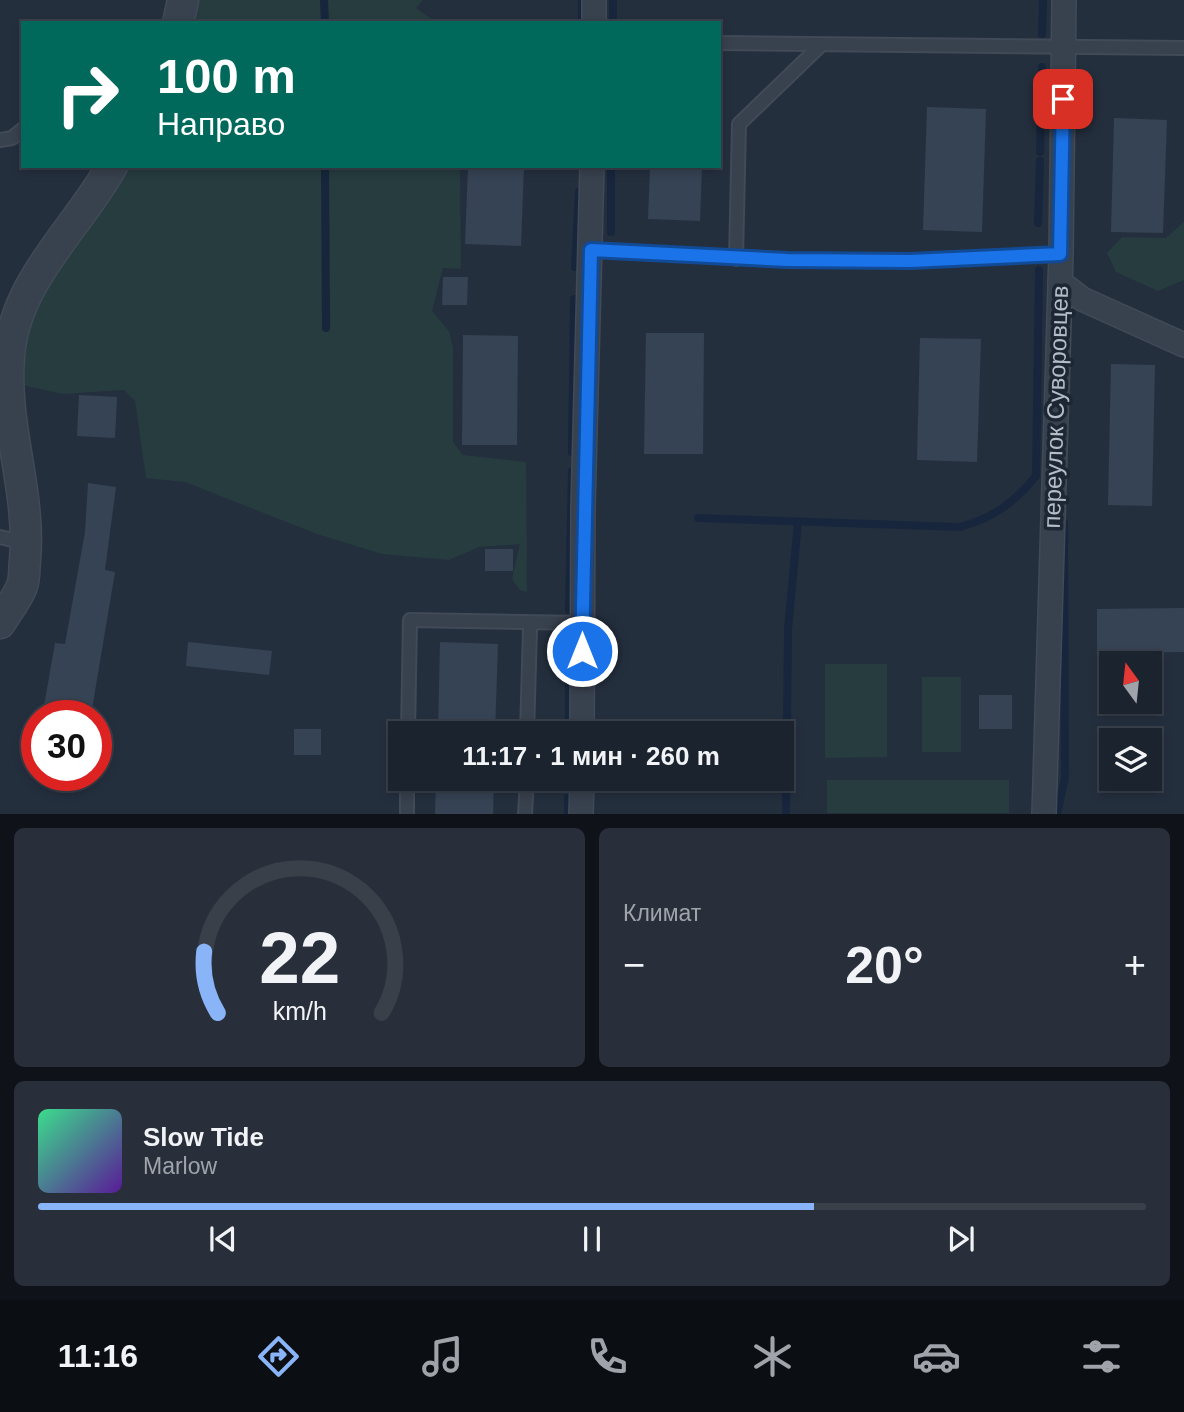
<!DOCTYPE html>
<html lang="ru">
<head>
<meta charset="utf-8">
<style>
	:root { --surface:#1b232e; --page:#282f3a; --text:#f1f3f6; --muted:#a0a4aa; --line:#39404a; --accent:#8ab4f8 }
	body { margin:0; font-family:Helvetica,sans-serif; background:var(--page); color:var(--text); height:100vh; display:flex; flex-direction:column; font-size:26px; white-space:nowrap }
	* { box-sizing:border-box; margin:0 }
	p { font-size:23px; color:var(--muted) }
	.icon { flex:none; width:38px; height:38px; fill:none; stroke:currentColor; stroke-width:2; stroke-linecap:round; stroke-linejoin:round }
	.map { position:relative; height:814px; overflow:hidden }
	.panel { display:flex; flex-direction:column; gap:14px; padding:14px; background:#0f1319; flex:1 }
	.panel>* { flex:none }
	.guide { position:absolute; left:21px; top:21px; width:700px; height:147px; border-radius:0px; box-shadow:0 4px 10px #0003,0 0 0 2px var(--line); background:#00695c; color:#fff; overflow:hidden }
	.needle { width:46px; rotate:345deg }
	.controls { position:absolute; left:1099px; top:651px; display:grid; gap:14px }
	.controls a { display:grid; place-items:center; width:63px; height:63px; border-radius:0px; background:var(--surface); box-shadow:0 4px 10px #0003,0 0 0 2px var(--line); font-size:35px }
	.speed { position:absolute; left:21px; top:700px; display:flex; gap:14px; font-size:35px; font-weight:700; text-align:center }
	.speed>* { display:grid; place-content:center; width:91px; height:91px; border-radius:50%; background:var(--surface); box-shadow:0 4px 10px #0003,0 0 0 2px var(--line); line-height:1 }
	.speed .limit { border:10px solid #d22; background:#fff; color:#111 }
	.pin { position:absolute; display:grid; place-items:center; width:60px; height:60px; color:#fff; margin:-30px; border-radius:14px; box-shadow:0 4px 10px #0006 }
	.me { position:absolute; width:77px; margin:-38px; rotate:0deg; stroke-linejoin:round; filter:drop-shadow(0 0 5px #0008) }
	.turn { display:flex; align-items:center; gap:24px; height:147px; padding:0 21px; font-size:32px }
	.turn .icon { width:91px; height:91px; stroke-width:2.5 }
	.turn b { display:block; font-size:49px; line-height:60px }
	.big { font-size:52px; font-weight:600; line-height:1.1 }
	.panel .tile { flex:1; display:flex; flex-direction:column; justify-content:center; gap:10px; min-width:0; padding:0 24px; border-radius:10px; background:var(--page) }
	.panel .dial { align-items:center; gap:0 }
	.dial svg { height:182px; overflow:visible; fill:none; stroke:var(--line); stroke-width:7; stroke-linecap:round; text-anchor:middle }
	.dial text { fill:var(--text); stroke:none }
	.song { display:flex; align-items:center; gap:21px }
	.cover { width:84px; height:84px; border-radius:10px; background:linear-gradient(135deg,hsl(150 70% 55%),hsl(270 70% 35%)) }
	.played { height:7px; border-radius:4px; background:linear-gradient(90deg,var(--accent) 70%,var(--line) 70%) }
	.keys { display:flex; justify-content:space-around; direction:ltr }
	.heat { display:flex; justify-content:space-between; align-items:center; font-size:38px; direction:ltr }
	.panel .tiles { flex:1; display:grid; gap:14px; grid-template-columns:1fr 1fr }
	.tile:last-child { grid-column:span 2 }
	.trip { position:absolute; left:388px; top:721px; width:406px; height:70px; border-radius:0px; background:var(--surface); box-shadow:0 4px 10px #0003,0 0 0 2px var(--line); font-weight:600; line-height:70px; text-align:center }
	.tabs { display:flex; height:112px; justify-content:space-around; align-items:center; background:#0b0e12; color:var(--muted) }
	.tabs .icon { width:49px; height:49px }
	.tabs .on { color:var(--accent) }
	.tabs b { font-size:32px; color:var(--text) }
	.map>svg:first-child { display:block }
</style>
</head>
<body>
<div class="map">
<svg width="1184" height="814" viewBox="0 0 1184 814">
	<rect width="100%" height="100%" fill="#242f3e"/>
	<g fill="#263c3f">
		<path d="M 190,0 L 423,0 L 416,8 L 437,23 L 186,23 Z"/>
		<path d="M 122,166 L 460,166 L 461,269 L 443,268 L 432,311 L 449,331 L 453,348 L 453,442 L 463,455 L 526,462 L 527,592 L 520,590 L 512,579 L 520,544 L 479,547 L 449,560 L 382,554 L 317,534 L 185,482 L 146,478 L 135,401 L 124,390 L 63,394 L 18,384 L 37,298 Z"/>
		<path d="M 1184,222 L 1184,280 L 1158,291 L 1116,272 L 1107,253 L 1122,237 L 1166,238 Z"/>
		<path d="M 825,664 L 887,664 L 887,757 L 825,758 Z"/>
		<rect x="922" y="677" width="39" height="75"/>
		<rect x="827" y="780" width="182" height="33"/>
	</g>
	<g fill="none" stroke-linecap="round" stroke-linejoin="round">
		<g stroke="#17263c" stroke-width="8">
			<path d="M 324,0 L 325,23"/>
			<path d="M 582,23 L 582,0"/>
			<path d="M 613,23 L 613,0"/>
			<path d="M 1042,34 L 1043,0"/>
			<path d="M 1040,152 L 1042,67"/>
			<path d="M 325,166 L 326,328"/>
			<path d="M 1038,223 L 1040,161"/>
			<path d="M 611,232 L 611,166"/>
			<path d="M 575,267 L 579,192"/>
			<path d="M 572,452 L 574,299"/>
			<path d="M 698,518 L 960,527 C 993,518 1014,503 1036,476 L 1039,270"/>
			<path d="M 569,610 L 572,471"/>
			<path d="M 569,733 L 569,633"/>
			<path d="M 568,814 L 568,798"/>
			<path d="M 786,814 L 788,629 L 798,522"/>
			<path d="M 1057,814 L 1065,778 L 1064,523"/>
		</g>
	</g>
	<g fill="#364354">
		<path d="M 927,107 L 986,109 L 982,232 L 923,230 Z"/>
		<path d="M 1114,118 L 1167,120 L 1163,233 L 1111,232 Z"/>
		<path d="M 468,166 L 524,166 L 521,246 L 465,244 Z"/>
		<path d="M 650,166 L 702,166 L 700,221 L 648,219 Z"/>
		<path d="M 443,277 L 468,277 L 467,305 L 442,305 Z"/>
		<path d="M 646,333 L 704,333 L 703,454 L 644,454 Z"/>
		<path d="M 463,335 L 518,336 L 517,445 L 462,445 Z"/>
		<path d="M 920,338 L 981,339 L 977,462 L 917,460 Z"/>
		<path d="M 1111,364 L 1155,365 L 1152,506 L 1108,505 Z"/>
		<path d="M 79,395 L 117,397 L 115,438 L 77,436 Z"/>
		<path d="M 88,483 L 116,487 L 105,570 L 115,572 L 91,715 L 44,706 L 55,643 L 65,644 L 85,532 Z"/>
		<rect x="485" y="549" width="28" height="22"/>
		<path d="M 1184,608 L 1184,652 L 1097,653 L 1097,609 Z"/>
		<path d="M 188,642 L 272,651 L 269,675 L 186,666 Z"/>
		<path d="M 440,642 L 498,644 L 495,733 L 438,733 Z"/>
		<rect x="979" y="695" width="33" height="34"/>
		<rect x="294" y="729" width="27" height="26"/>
		<path d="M 436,779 L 494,779 L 493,814 L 435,814 Z"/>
	</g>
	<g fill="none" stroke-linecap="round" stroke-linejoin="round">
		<g stroke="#414a57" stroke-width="16">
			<g id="service">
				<path d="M 719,43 L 1184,48"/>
				<path d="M 0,140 L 12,138 L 23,129"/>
				<path d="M 591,250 L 787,260 L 910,261 L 1061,254"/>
				<path d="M 736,259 L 739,124 L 820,46"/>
				<path d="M 0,537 L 26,543"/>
				<path d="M 408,733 L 410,620 L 582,623"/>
				<path d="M 527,733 L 530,629 L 533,623"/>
				<path d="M 527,780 L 582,780"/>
				<path d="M 407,814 L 407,779"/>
				<path d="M 525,814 L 527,779"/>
			</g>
		</g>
		<g stroke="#414a57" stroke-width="26">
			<g id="minor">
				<path d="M 594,23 L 594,0"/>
				<path d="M 1060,282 L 1082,299 L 1184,345"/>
				<path d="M 582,733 L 583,508 L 592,166"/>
				<path d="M 581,814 L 582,779"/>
				<path d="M 1044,814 L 1061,254 L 1064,0"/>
			</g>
		</g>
		<g stroke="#414a57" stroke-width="33">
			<g id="tertiary">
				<path d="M 178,23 L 183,0"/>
				<path d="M 0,623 C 7,611 17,599 22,586 C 25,578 24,568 25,560 C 31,491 3,426 9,357 C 14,281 77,229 112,166"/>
			</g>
		</g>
		<use href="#service" stroke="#38414e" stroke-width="12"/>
		<use href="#minor" stroke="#38414e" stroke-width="23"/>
		<use href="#tertiary" stroke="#38414e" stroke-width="30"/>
	</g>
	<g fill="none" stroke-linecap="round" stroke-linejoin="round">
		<g stroke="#114b97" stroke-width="18">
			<path id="route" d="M 582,651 L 591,250 L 787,260 L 910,261 L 1060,254 L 1063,99"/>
		</g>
		<use href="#route" stroke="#1a73e8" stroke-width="12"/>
	</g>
	<g text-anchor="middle" stroke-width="7" stroke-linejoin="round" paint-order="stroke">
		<g font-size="24" fill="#b4bcc9" stroke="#1d2633">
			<text transform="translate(1056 407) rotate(-88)" y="8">переулок Суворовцев</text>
		</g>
	</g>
</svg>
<div class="controls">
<a><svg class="needle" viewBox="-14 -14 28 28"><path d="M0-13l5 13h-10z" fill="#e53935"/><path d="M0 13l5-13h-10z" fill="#a0a4aa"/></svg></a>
<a><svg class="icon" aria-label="layers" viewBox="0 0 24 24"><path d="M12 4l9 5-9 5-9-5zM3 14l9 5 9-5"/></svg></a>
</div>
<div class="speed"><div class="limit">30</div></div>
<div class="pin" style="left:1063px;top:99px;background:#d93025"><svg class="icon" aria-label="arrive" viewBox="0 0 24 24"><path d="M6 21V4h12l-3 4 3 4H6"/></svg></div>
<svg class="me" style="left:582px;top:651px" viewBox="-20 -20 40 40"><circle r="17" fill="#1a73e8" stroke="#fff" stroke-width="3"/><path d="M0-11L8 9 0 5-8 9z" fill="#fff"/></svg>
<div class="trip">11:17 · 1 мин · 260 m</div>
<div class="guide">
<div class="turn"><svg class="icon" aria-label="right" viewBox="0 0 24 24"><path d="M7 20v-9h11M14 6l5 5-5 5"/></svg><div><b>100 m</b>Направо</div></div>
</div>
</div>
<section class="panel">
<div class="tiles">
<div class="tile dial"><svg viewBox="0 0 100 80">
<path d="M14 69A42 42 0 1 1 86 69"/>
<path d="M14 69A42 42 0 0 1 8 42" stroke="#8ab4f8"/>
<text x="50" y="56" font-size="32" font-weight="700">22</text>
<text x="50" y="72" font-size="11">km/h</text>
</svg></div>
<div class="tile"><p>Климат</p>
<div class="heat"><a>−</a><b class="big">20°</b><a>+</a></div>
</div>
<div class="tile">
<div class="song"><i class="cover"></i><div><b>Slow Tide</b><p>Marlow</p></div></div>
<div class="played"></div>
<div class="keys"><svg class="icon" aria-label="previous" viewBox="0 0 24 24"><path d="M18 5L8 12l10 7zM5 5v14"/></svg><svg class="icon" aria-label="pause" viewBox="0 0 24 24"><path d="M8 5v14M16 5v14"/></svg><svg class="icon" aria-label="next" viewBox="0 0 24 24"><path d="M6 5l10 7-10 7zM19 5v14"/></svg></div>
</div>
</div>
</section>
<nav class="tabs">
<b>11:16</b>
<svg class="icon on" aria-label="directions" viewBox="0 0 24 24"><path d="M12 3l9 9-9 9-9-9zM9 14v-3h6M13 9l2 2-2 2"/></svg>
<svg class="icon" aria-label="music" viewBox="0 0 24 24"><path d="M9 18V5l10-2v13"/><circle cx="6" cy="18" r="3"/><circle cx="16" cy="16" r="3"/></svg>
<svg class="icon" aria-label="phone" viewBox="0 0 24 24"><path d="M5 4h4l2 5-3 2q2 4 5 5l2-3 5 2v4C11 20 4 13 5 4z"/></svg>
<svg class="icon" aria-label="climate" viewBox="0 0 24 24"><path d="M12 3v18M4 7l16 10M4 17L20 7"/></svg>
<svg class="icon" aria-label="car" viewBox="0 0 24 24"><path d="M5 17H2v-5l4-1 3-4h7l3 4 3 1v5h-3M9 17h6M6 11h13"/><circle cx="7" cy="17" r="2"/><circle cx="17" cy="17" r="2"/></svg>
<svg class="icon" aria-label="filters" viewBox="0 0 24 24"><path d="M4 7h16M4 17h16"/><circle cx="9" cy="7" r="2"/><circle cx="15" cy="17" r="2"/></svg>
</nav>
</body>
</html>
